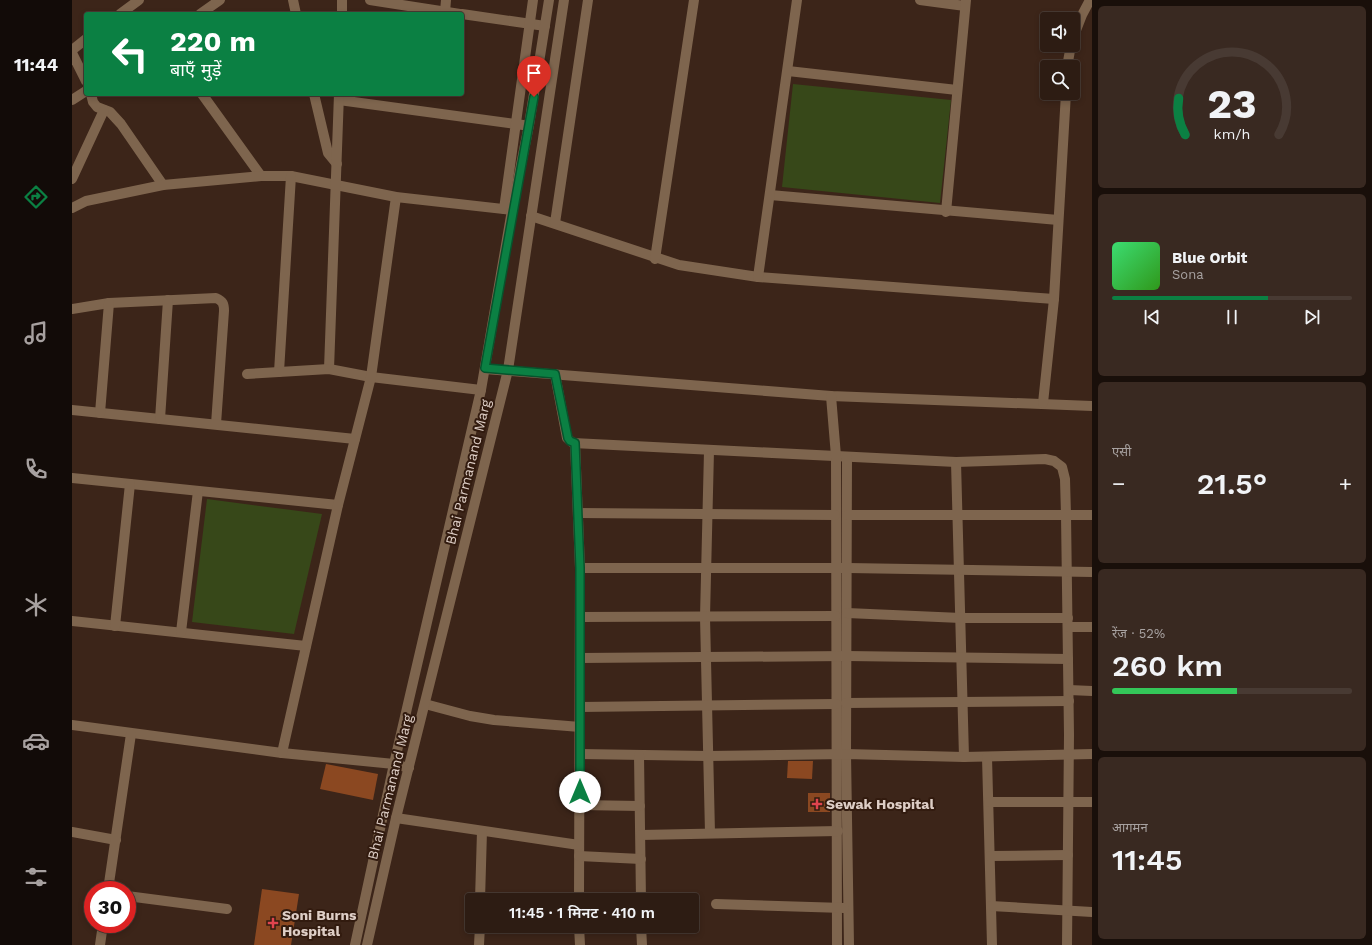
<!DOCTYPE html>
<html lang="hi">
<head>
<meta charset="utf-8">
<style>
	:root { --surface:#2d1c13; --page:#392921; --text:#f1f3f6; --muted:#a7a1a0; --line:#483a33; --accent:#0b8043 }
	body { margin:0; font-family:"Work Sans","Noto Sans Devanagari",sans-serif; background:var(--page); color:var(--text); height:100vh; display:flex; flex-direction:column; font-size:15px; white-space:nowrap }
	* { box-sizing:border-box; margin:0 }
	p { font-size:13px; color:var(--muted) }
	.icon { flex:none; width:22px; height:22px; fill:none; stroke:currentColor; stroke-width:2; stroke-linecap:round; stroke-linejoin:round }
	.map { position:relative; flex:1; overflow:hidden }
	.panel { display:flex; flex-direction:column; gap:6px; padding:6px; background:#190f0a; width:280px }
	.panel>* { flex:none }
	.hud { position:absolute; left:12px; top:12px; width:380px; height:84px; border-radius:4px; box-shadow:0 2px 6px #0003,0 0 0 1px var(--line); background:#0b8043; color:#fff; overflow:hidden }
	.buttons { position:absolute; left:968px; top:12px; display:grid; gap:8px }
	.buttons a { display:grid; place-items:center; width:40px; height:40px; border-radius:4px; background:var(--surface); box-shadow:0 2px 6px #0003,0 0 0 1px var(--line); font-size:20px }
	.speed { position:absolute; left:12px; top:881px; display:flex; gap:8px; font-size:20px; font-weight:700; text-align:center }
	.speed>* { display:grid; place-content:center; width:52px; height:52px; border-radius:50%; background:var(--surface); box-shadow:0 2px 6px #0003,0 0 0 1px var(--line); line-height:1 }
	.speed .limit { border:6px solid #d22; background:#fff; color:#111 }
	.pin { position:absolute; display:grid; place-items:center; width:34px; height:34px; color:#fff; margin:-41px -17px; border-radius:50% 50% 50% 0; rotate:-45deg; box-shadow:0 0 4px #0007 }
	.pin .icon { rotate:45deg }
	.me { position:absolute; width:44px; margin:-22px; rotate:0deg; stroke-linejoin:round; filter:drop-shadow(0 0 3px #0008) }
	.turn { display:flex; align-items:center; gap:14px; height:84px; padding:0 20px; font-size:18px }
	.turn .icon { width:52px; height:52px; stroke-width:2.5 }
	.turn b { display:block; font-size:28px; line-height:34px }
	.big { font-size:30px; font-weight:600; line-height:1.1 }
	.panel .widget { flex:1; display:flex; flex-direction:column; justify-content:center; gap:6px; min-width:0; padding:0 14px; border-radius:6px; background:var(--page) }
	.panel .dial { align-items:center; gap:0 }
	.dial svg { height:104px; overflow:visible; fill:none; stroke:var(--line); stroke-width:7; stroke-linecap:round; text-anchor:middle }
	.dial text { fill:var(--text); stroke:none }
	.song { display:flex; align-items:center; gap:12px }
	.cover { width:48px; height:48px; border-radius:6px; background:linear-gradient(135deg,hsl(140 70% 55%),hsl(110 70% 35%)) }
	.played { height:4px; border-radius:2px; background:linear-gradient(90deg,var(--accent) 65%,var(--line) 65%) }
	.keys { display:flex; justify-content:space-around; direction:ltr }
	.heat { display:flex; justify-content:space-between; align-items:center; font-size:22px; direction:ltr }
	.charge { height:6px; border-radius:3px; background:linear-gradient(90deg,#34c759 52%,var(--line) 0) }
	.trip { position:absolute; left:393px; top:893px; width:234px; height:40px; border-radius:4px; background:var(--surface); box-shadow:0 2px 6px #0003,0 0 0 1px var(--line); font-weight:600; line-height:40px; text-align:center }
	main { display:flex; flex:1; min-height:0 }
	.dock { display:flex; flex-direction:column; width:72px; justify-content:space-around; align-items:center; background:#120b08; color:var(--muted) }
	.dock .icon { width:28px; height:28px }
	.dock .selected { color:var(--accent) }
	.dock b { font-size:18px; color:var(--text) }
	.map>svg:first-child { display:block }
</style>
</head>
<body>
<main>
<nav class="dock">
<b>11:44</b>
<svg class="icon selected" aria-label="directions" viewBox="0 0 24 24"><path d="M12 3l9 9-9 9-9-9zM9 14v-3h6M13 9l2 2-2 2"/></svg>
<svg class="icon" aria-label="music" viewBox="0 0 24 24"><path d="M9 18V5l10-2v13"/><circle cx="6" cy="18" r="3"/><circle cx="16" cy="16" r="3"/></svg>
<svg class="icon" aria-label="phone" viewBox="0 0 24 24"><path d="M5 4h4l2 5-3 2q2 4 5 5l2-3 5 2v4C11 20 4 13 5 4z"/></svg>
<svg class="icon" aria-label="climate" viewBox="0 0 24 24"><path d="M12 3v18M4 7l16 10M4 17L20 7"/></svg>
<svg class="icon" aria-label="car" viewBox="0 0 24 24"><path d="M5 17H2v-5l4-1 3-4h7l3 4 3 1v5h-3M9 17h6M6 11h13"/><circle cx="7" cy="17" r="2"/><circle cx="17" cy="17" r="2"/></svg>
<svg class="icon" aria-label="filters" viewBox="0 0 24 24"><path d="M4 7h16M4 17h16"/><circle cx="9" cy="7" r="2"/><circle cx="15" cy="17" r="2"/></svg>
</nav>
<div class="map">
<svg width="1020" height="945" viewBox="0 0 1020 945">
	<rect width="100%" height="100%" fill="#3c2519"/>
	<g fill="#374819">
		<path d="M 721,84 L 879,100 L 868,203 L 710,187 Z"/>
		<path d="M 135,499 L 250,514 L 222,634 L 120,622 Z"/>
	</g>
	<g fill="#8b4821">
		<path d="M 716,761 L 741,761 L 740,779 L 715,778 Z"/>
		<path d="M 254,764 L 306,774 L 301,800 L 248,789 Z"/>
		<rect x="736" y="793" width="22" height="19"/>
		<path d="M 190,889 L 227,894 L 219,945 L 182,945 Z"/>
	</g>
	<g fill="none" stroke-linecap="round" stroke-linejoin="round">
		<g stroke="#7e654e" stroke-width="10">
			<path d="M 221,0 L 224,14"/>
			<path d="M 298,0 L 388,14"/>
			<path d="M 848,0 L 893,6"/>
			<path d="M 373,12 L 374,0"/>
			<path d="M 48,14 L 67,0"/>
			<path d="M 128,14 L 148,0"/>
			<path d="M 270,14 L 270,0"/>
			<path d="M 390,14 L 473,26"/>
			<path d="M 1001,38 L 1010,15 L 1018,0"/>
			<path d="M 0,50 L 14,39"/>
			<path d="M 0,53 L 14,81"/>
			<path d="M 995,67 L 999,45"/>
			<path d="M 716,71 L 885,90"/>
			<path d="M 19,94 L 21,102 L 25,107 L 38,112 L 49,124 L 91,185"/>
			<path d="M 130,94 L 189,176"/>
			<path d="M 242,94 L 256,153 L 265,164"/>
			<path d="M 0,100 L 14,91"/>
			<path d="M 267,100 L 451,125"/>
			<path d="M 0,179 L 32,110"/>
			<path d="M 698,195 L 986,220"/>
			<path d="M 0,208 L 14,201 L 91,185 L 189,176 L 219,176 L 324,197 L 440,210"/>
			<path d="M 432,209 L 461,0"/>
			<path d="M 874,212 L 894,0"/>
			<path d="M 459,216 L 607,265 L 686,277 L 982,299"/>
			<path d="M 483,223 L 516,0"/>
			<path d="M 583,259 L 622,0"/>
			<path d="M 686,277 L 725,0"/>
			<path d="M 0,309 L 37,303 L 144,298 C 151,301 152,304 152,311 L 144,424"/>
			<path d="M 257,369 L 267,94"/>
			<path d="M 413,369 L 759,396 L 1020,406"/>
			<path d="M 207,372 L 219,176"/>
			<path d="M 175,374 L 257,369 L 299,377 L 409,390"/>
			<path d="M 483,374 L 495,438 L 501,443 L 884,462 L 973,459 L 982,461 L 990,467 L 993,479 L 994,515 L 997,735 L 995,945"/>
			<path d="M 759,396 L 764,456 L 765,945"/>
			<path d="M 971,403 L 982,299 L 994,93"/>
			<path d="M 0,410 L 283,439"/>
			<path d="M 28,413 L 37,303"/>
			<path d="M 88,419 L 96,300"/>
			<path d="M 503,443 L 508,568 L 507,900"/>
			<path d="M 637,451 L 633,617 L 638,833"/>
			<path d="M 775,457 L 774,754 L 777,945"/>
			<path d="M 884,462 L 892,757"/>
			<path d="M 0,478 L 266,505"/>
			<path d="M 506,513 L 763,515"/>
			<path d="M 775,515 L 1020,515"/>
			<path d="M 508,568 L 776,568 L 1020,572"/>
			<path d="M 775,613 L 889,618 L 996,618"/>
			<path d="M 508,617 L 764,616"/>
			<path d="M 0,621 L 234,646"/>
			<path d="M 43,626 L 58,484"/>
			<path d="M 996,627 L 1020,627"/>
			<path d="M 109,632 L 126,491"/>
			<path d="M 508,658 L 775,656 L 996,659"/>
			<path d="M 997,690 L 1020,691"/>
			<path d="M 774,703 L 997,701"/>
			<path d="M 353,704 L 398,716 L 422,720 L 508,727"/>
			<path d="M 508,707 L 764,704"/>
			<path d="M 0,725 L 210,753 L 322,764 L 337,768"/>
			<path d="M 210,753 L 266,505 L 299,377 L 324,197"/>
			<path d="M 508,754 L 636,756 L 774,754 L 892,757 L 1020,754"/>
			<path d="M 567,755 L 569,900"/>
			<path d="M 915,757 L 920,945"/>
			<path d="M 917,802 L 1020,802"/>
			<path d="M 508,805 L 568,806"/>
			<path d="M 324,818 L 507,845"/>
			<path d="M 0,832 L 44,840"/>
			<path d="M 569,835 L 766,831"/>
			<path d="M 507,856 L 569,859"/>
			<path d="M 918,856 L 996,855"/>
			<path d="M 36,890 L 59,734"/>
			<path d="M 55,896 L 155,909"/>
			<path d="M 408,900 L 410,831"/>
			<path d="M 644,904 L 772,908"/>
			<path d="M 919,906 L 1020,912"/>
			<path d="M 507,926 L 508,945"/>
			<path d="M 569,926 L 570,945"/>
			<path d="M 28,945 L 31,924"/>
			<path d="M 283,945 L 322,764 L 409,390 L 440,210 L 457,125 L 477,0"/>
			<path d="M 295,945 L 324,818 L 436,370 L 492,0"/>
			<path d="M 407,945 L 408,926"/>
		</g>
	</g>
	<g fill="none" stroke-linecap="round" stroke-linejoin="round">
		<g stroke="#07532c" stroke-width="10">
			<path id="route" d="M 462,97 L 413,368 L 483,374 L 496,438 L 498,441 L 503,443 L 508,568 L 508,792"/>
		</g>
		<use href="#route" stroke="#0b8043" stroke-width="7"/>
	</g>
	<g fill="#e0444e" stroke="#321b0f" stroke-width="1.5">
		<path d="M743 798h4v4h4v4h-4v4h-4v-4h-4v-4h4z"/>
		<path d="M199 917h4v4h4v4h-4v4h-4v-4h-4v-4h4z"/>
	</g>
	<g text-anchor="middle" stroke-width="4" stroke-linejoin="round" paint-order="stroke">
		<g font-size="14" fill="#decec6" stroke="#321b0f">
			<text transform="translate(396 472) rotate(-76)" y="5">Bhai Parmanand Marg</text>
			<text transform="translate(318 787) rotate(-76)" y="5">Bhai Parmanand Marg</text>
		</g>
		<g font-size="14" font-weight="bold" fill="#decec6" stroke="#321b0f" text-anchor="start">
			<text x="754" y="809">Sewak Hospital</text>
			<text x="210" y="920">Soni Burns<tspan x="210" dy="16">Hospital</tspan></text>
		</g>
	</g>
</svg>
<div class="buttons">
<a><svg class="icon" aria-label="sound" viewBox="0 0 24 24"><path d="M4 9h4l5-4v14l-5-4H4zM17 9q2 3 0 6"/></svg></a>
<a><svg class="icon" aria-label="search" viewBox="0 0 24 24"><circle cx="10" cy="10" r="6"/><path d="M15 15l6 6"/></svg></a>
</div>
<div class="speed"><div class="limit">30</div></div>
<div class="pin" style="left:462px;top:97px;background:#d93025"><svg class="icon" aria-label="arrive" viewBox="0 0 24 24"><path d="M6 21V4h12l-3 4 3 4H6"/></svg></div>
<svg class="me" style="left:508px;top:792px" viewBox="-20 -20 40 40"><circle r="19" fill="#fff"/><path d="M0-13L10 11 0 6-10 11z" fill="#0b8043"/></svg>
<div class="trip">11:45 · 1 मिनट · 410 m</div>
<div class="hud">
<div class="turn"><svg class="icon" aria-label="left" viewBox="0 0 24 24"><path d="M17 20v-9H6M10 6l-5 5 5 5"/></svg><div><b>220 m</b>बाएँ मुड़ें</div></div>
</div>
</div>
<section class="panel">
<div class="widget dial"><svg viewBox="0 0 100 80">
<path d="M14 69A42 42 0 1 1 86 69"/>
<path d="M14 69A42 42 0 0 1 9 41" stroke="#0b8043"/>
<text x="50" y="56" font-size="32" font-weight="700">23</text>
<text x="50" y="72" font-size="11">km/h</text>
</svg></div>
<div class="widget">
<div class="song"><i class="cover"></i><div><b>Blue Orbit</b><p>Sona</p></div></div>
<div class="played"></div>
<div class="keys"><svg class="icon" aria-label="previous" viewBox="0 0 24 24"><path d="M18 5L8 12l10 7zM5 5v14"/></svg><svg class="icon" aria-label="pause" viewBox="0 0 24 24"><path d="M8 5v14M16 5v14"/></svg><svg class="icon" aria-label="next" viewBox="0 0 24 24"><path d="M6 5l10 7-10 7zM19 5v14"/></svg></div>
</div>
<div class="widget"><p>एसी</p>
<div class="heat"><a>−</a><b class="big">21.5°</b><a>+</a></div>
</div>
<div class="widget"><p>रेंज · 52%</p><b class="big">260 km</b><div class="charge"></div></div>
<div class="widget"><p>आगमन</p><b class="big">11:45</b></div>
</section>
</main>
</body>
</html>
